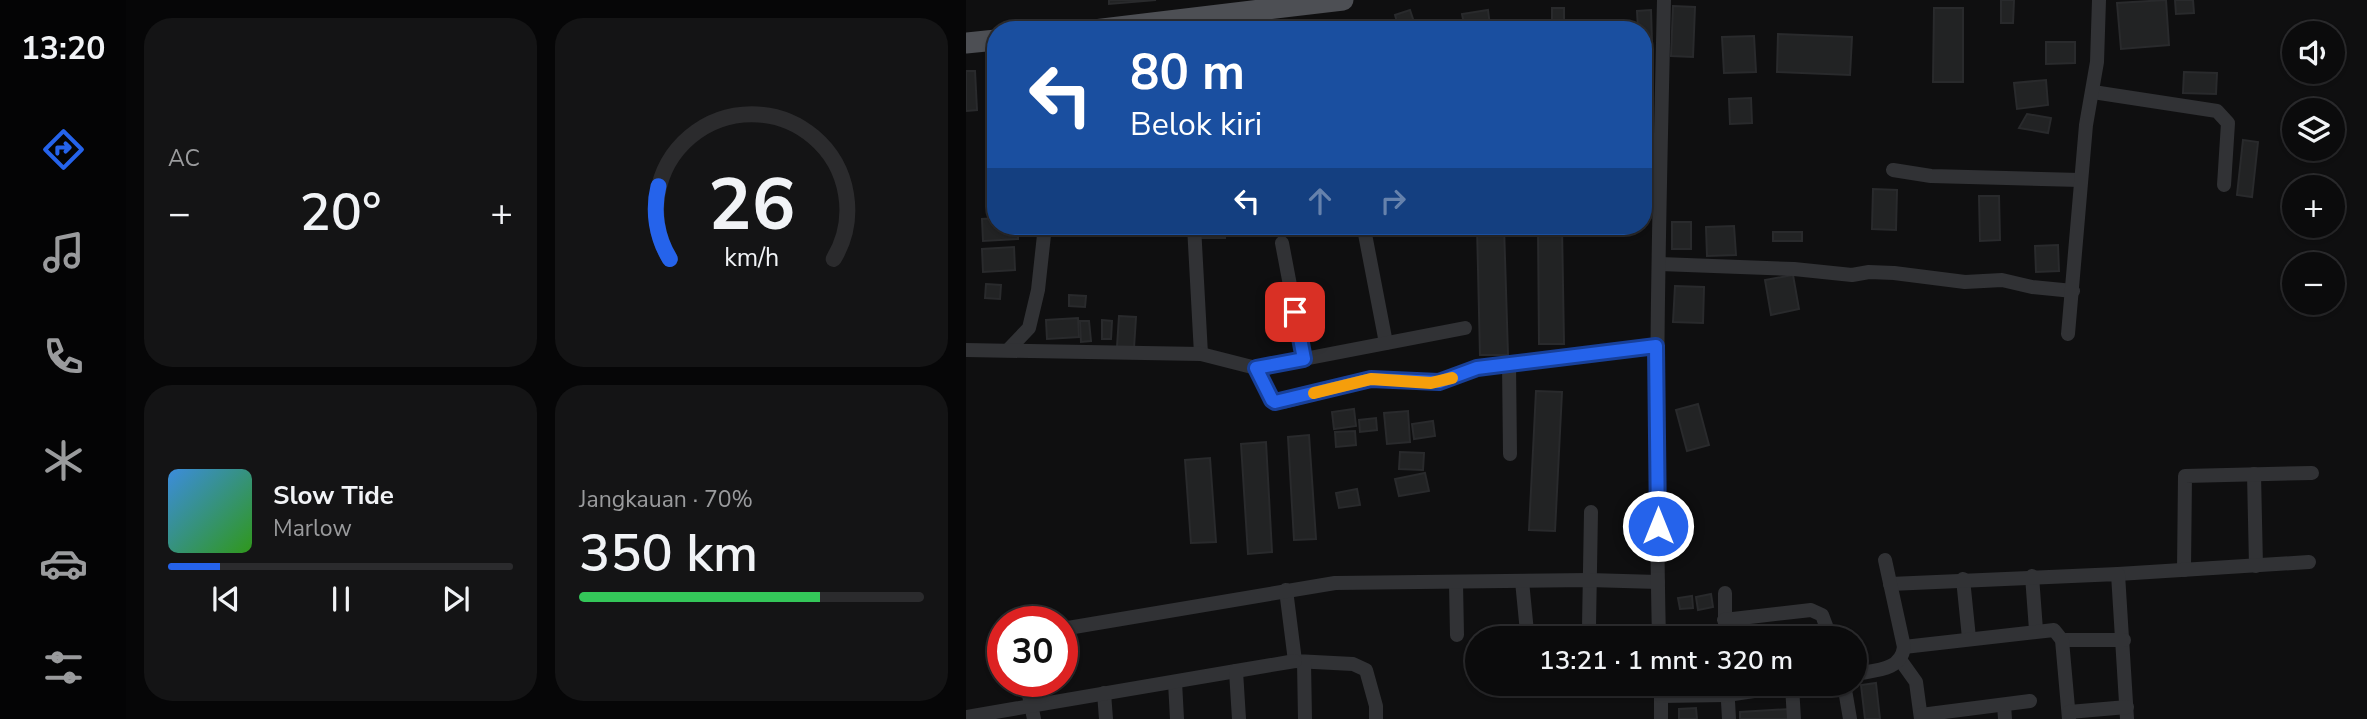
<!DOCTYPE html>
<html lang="id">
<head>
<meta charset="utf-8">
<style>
	:root { --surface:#0b0b0c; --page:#141415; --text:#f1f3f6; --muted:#9a9b9d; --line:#2b2b2d; --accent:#2563eb }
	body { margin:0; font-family:"Nunito Sans",sans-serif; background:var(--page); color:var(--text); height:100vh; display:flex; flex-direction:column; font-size:26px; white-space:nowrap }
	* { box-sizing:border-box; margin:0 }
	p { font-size:23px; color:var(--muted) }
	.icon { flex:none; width:38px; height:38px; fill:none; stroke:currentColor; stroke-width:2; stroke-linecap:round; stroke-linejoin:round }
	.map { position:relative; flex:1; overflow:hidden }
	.drawer { display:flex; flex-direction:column; gap:18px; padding:18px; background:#060607; width:840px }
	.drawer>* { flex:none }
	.guide { position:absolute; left:21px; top:21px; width:665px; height:214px; border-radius:28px; box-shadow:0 2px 5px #0004,0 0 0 2px var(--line); background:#1a4fa0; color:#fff; overflow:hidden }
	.fabs { position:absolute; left:1316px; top:21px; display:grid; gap:14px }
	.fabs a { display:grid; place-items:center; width:63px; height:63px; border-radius:50%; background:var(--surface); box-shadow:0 2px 5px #0004,0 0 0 2px var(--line); font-size:35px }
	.speed { position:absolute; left:21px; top:606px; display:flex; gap:14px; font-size:35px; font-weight:700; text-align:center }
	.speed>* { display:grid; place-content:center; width:91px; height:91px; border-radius:50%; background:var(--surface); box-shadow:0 2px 5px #0004,0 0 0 2px var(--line); line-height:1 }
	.speed .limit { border:10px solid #d22; background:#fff; color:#111 }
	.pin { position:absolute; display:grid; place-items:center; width:60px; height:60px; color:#fff; margin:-30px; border-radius:14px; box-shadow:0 4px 10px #0006 }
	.me { position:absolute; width:77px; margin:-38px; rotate:0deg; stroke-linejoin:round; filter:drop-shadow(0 0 5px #0008) }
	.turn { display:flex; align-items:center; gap:24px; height:147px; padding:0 28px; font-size:32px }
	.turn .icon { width:91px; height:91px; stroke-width:2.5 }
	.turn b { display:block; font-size:49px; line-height:60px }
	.lanes { display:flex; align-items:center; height:66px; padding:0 28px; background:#0003; justify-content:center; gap:35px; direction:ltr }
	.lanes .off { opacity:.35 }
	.big { font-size:52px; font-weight:600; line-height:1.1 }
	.drawer .card { flex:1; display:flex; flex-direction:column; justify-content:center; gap:10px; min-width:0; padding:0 24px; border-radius:28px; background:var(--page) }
	.drawer .dial { align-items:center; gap:0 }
	.dial svg { height:182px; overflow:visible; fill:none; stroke:var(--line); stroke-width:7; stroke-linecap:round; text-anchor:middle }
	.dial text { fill:var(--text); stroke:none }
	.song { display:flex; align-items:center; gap:21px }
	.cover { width:84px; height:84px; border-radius:10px; background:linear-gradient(135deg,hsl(210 70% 55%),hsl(110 70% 35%)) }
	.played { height:7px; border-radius:4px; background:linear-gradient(90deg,var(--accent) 15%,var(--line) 15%) }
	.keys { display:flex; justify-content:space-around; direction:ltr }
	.heat { display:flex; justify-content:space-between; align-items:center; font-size:38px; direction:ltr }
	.charge { height:10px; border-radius:5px; background:linear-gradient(90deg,#34c759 70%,var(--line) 0) }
	.drawer .tiles { flex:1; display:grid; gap:18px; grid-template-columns:repeat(2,1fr) }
	.trip { position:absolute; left:499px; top:626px; width:402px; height:70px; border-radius:35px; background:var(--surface); box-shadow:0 2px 5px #0004,0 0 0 2px var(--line); font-weight:600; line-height:70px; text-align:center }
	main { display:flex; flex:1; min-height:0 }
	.tab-bar { display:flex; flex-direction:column; width:126px; justify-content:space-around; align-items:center; background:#040405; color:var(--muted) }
	.tab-bar .icon { width:49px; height:49px }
	.tab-bar .current { color:var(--accent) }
	.tab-bar b { font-size:32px; color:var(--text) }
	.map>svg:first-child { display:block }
</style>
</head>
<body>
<main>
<nav class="tab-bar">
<b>13:20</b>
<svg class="icon current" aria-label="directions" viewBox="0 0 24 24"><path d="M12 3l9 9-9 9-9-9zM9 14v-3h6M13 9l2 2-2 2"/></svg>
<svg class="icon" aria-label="music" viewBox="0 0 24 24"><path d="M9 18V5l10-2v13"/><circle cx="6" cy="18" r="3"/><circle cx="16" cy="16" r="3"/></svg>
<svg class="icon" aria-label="phone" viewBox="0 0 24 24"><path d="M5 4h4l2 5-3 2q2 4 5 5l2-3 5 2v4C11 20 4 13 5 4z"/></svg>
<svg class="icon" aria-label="climate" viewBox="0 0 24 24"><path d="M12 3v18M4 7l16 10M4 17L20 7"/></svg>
<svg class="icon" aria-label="car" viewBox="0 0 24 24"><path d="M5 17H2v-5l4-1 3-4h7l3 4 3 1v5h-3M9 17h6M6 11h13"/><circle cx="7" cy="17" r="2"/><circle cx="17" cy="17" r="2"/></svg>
<svg class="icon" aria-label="filters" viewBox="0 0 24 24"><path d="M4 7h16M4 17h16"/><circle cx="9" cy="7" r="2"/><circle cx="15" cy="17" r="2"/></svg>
</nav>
<section class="drawer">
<div class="tiles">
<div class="card"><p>AC</p>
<div class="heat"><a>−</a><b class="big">20°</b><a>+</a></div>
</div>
<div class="card dial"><svg viewBox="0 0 100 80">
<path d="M14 69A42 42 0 1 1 86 69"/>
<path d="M14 69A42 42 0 0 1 9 37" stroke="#2563eb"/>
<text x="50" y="56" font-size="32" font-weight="700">26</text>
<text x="50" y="72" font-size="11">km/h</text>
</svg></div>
<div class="card">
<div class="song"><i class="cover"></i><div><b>Slow Tide</b><p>Marlow</p></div></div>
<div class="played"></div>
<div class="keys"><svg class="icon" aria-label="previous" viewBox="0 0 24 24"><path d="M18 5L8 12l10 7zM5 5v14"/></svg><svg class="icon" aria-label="pause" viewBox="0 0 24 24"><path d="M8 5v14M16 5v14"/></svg><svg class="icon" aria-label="next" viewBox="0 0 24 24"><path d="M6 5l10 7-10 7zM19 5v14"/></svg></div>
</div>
<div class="card"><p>Jangkauan · 70%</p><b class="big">350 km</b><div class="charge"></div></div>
</div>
</section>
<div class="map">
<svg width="1401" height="719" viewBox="0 0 1401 719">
	<rect width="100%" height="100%" fill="#0f0f10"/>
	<g fill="#222324" stroke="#292a2c" stroke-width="2">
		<path d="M 143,0 L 190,0 L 143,4 Z"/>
		<path d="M 1035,0 L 1048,0 L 1047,23 L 1035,23 Z"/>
		<path d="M 1200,0 L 1203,45 L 1155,49 L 1151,3 Z"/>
		<path d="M 1209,0 L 1227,0 L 1228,13 L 1210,14 Z"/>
		<path d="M 707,6 L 729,7 L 727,57 L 705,56 Z"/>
		<rect x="586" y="8" width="12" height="22"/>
		<path d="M 968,8 L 997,8 L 997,82 L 967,82 Z"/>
		<path d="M 444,10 L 449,25 L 433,29 L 429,15 Z"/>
		<path d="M 522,10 L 524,26 L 499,29 L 496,14 Z"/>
		<path d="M 685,10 L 686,42 L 677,43 L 677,30 L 672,30 L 671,11 Z"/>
		<path d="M 812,34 L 886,37 L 884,75 L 811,72 Z"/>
		<path d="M 788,36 L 790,72 L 758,73 L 756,37 Z"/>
		<path d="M 1080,42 L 1109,42 L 1109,63 L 1080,64 Z"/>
		<path d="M 0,71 L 9,71 L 11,110 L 0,111 Z"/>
		<path d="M 1218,72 L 1251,73 L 1250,94 L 1217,93 Z"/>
		<path d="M 1080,80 L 1082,105 L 1051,109 L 1048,83 Z"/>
		<path d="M 785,98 L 786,123 L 764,124 L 763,99 Z"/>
		<path d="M 1061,114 L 1085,118 L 1082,133 L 1053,128 Z"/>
		<path d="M 1277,140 L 1292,142 L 1286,197 L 1271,195 Z"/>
		<path d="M 907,189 L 931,190 L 930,230 L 906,229 Z"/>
		<path d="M 1013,196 L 1033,196 L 1034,240 L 1014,241 Z"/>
		<path d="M 30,218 L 30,226 L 52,226 L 52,239 L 17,241 L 16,219 Z"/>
		<rect x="706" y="222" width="19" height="27"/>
		<path d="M 233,226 L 259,226 L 259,238 L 234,238 Z"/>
		<path d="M 511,226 L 538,226 L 542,355 L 514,355 Z"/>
		<path d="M 768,226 L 770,255 L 741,256 L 740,227 Z"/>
		<path d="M 596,227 L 598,344 L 573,344 L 572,228 Z"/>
		<rect x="807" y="232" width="29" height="9"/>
		<path d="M 1092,245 L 1093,271 L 1070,272 L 1069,246 Z"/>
		<path d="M 48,247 L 49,270 L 17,272 L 16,249 Z"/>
		<path d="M 827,275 L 833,309 L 805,315 L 799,280 Z"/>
		<path d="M 20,284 L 35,285 L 34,299 L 19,298 Z"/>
		<path d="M 709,286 L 738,287 L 737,323 L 707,322 Z"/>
		<path d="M 103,295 L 120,296 L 119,307 L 103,306 Z"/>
		<path d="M 153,316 L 170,317 L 168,348 L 151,347 Z"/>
		<path d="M 112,318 L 113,337 L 81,339 L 80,320 Z"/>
		<path d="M 136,320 L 146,321 L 145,339 L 136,339 Z"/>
		<path d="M 114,321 L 123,321 L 125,341 L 115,342 Z"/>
		<path d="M 570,391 L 596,392 L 589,531 L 563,530 Z"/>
		<path d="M 732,404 L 743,445 L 721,451 L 710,410 Z"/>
		<path d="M 388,409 L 390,426 L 368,429 L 366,412 Z"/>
		<path d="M 442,411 L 444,442 L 421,444 L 418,413 Z"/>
		<path d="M 410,418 L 411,430 L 394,432 L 393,420 Z"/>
		<path d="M 467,421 L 469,436 L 448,439 L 446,424 Z"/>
		<path d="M 389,431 L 390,445 L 370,447 L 369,432 Z"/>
		<path d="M 343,435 L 350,539 L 328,540 L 322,437 Z"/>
		<path d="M 300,442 L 306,552 L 282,554 L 275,444 Z"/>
		<path d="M 434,452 L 458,453 L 457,470 L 433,469 Z"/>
		<path d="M 244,458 L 250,542 L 225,543 L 219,460 Z"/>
		<path d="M 459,473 L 463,491 L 433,496 L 429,479 Z"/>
		<path d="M 391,489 L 394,505 L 373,508 L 370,493 Z"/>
		<path d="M 745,594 L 747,607 L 732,610 L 730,597 Z"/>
		<path d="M 726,596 L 727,608 L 714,609 L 712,598 Z"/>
		<path d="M 792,627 L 793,639 L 778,639 L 777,628 Z"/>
		<path d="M 835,630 L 836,639 L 822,639 L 821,632 Z"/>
		<path d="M 910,683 L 914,719 L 899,719 L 895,685 Z"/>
		<path d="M 730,708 L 731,719 L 713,719 L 713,709 Z"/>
		<path d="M 824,709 L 825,719 L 774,719 L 774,712 Z"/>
	</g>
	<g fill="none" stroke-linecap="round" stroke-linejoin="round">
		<g stroke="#313235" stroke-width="14">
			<path d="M 1127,92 L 1251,111 L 1262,123 L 1258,185"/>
			<path d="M 927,170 L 965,176 L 1114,180"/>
			<path d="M 228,226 L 235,354"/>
			<path d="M 399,234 L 420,343"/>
			<path d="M 694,264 L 828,269 L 886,275 L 903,272 L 928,273 L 999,282 L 1036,280 L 1066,287 L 1107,291"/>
			<path d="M 1102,334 L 1120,125 L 1131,62 L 1133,0"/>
			<path d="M 43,349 L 63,328 L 72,290 L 79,226"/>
			<path d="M 0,350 L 235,354 L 290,368 L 306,400 L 317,402 L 406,379 L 473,382 L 511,368 L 690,346"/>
			<path d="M 338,359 L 499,328"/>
			<path d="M 543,364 L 544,454"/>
			<path d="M 290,368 L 338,359 L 316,243"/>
			<path d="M 1288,474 L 1290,566"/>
			<path d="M 1218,570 L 1219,476 L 1346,473"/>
			<path d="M 1152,574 L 1343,562"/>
			<path d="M 1066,576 L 1070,630"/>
			<path d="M 997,579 L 1003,638"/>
			<path d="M 556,581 L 561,632"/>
			<path d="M 490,583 L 491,635"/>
			<path d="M 924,584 L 1152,574 L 1161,719"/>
			<path d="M 320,590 L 329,661 L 387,664 L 400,670 L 410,706 L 410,719"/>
			<path d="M 759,593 L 759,639"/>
			<path d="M 758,620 L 845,610 L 856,615 L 865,639"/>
			<path d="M 623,626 L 625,512"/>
			<path d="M 96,629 L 369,583 L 623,580 L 692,582"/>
			<path d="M 693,639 C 688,426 693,213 698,0"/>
			<path d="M 1096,640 L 1158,640"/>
			<path d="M 938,647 L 1088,630 L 1096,640 L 1103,719"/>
			<path d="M 935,661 L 950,682 L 955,719"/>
			<path d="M 338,662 L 339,719"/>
			<path d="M 889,674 C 909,670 935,671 938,647 L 919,560"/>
			<path d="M 60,681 L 68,719"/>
			<path d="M 209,682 L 211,719"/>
			<path d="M 695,684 L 695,719"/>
			<path d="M 761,684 L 763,719"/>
			<path d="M 878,684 L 884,719"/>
			<path d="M 826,686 L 828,719"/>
			<path d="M 138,693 L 140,719"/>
			<path d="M 695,696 L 761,695 L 835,684"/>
			<path d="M 1038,705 L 1039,719"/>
			<path d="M 1103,712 L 1161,707"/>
			<path d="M 955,715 L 1064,701"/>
			<path d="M 0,717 L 270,671"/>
			<path d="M 273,719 L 270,671 L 329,661"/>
		</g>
		<g stroke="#4d4f54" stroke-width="21">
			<path d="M 128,30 L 377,0"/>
			<path d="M 0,43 L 30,40"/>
		</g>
	</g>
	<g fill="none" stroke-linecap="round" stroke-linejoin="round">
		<g stroke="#184099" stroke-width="18">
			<path id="route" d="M 329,312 L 338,359 L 290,368 L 306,400 L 309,402 L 405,379 L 473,382 L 511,368 L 690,346 L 692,526"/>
		</g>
		<use href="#route" stroke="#2563eb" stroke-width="12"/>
		<path stroke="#f59e0b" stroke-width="12" d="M 348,393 L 405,379 L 465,383 L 486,378"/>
	</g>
</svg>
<div class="fabs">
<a><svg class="icon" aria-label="sound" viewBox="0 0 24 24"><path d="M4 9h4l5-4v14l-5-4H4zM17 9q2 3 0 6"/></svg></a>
<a><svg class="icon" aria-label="layers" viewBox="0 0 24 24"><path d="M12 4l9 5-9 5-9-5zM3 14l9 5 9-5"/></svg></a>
<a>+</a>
<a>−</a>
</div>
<div class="speed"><div class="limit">30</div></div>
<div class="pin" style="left:329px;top:312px;background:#d93025"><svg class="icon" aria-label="arrive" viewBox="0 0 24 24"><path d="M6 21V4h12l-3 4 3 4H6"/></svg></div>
<svg class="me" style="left:692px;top:526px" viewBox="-20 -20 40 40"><circle r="17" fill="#2563eb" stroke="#fff" stroke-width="3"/><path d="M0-11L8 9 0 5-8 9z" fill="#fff"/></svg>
<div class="trip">13:21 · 1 mnt · 320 m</div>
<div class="guide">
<div class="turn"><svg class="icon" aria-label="left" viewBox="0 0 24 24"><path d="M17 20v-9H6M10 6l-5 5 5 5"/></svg><div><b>80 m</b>Belok kiri</div></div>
<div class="lanes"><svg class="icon" aria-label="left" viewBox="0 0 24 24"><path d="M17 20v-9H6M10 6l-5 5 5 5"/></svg><svg class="icon off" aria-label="ahead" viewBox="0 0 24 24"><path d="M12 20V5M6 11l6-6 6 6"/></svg><svg class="icon off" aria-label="right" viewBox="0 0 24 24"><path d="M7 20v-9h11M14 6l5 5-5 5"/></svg></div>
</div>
</div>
</main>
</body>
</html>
